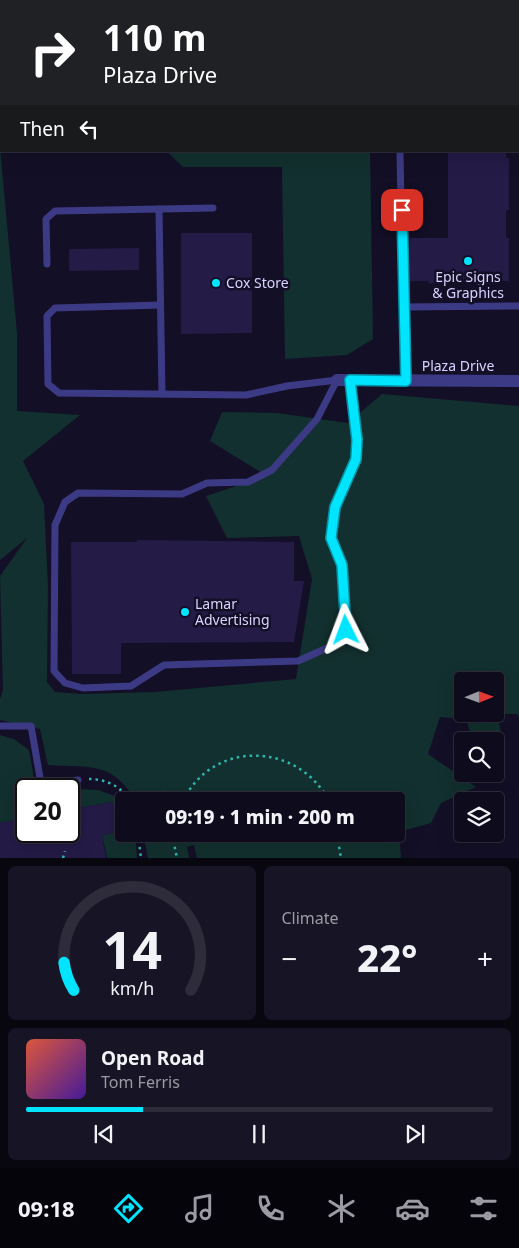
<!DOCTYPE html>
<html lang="en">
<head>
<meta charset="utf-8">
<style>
	:root { --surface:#0e0b1c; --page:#171425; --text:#f1f3f6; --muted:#9b9ba3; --line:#2e2b3b; --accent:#00e5ff }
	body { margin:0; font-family:"Noto Sans",sans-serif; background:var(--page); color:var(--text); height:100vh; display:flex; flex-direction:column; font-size:19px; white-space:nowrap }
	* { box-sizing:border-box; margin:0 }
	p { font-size:16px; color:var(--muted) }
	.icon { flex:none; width:28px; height:28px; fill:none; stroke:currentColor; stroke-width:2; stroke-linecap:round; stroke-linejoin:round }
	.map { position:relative; height:858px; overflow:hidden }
	.panel { display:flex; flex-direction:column; gap:8px; padding:8px; background:#08060f; flex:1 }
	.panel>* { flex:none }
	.guide { position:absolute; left:0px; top:0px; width:520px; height:152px; box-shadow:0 5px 20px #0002,0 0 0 1px var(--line); background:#202124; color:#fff; overflow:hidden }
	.needle { width:32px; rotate:89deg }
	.fabs { position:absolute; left:454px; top:672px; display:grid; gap:10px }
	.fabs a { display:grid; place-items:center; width:50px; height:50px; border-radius:5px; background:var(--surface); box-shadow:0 5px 20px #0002,0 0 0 1px var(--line); font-size:25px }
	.speed { position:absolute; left:15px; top:778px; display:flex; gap:10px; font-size:25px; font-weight:700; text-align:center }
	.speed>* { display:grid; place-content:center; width:65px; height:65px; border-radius:50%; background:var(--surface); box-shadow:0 5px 20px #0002,0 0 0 1px var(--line); line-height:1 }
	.speed .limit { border:2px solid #111; border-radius:8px; background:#fff; color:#111 }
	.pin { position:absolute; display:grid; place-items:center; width:42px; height:42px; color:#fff; margin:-21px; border-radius:10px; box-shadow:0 2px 8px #0006 }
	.me { position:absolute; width:55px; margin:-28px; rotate:357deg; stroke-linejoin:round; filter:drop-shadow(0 0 4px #0008) }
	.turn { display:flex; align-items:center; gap:18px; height:105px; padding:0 20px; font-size:22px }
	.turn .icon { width:65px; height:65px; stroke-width:2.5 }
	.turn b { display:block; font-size:35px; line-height:42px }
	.then { display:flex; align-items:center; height:48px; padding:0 20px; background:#0003; gap:10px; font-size:19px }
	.big { font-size:38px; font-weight:800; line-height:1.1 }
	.panel .tile { flex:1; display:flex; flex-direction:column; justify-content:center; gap:8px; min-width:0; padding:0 18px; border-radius:8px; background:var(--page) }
	.panel .dial { align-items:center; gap:0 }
	.dial svg { height:130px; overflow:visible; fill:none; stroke:var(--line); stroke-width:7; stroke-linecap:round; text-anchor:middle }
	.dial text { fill:var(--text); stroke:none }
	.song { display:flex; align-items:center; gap:15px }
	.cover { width:60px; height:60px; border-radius:8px; background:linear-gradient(135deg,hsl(10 70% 55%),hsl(260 70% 35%)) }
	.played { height:5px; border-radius:2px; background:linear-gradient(90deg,var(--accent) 25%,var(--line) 25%) }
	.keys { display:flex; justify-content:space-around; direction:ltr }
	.heat { display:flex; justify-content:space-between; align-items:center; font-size:28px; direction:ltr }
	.panel .tiles { flex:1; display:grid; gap:8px; grid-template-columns:1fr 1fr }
	.tile:last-child { grid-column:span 2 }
	.trip { position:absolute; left:115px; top:792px; width:290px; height:50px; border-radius:5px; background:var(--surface); box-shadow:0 5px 20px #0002,0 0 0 1px var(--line); font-weight:800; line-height:50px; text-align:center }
	.tab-bar { display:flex; height:80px; justify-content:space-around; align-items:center; background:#06040b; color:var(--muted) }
	.tab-bar .icon { width:35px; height:35px }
	.tab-bar .selected { color:var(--accent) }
	.tab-bar b { font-size:22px; color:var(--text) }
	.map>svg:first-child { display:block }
</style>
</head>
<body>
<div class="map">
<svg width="519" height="858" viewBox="0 0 519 858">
	<rect width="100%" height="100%" fill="#130f26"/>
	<g fill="#12302f" fill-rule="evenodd">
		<path d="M 0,0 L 519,0 L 519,66 L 519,1 L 1,1 L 1,67 Z"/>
		<path d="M 0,147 L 17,333 L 17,411 L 80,415 L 23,461 L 44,504 L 48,586 L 47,682 L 55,692 L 82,694 L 155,692 L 296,679 L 312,579 L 299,536 L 227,538 L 206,496 L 267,476 L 210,441 L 222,412 L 277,413 L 348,423 L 382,394 L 519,406 L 519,717 L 517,714 L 497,714 L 505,750 L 495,750 L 495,741 L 473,741 L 466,719 L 440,717 L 428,754 L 476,787 L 441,803 L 431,823 L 399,832 L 401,858 L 197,858 L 194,845 L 187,847 L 189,858 L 148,858 L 143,834 L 396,834 L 396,801 L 136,801 C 112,761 91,768 48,765 L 40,729 L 0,720 L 0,699 L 3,690 L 0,576 L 27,538 L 0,560 ZM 462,681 L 495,681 L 495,714 L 462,714 Z"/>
		<path d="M 166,151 L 370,151 L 373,339 L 347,355 L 285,359 L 282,167 L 183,167 Z"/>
		<path d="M 0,735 L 14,739 L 29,750 L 36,789 L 26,789 L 26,818 L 0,823 Z"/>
		<path d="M 78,786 L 79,789 L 98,790 L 121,798 L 124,804 L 124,834 L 133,834 L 132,839 L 136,843 L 137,858 L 107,858 L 102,835 L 118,832 L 112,802 L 69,810 L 69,791 Z"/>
	</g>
	<g fill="#241b47">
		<path d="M 448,151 L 506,151 L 506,158 L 509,158 L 509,210 L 506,210 L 506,238 L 509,238 L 509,281 L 488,281 L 488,283 L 428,283 L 429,281 L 409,281 L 410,238 L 448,238 Z"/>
		<path d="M 181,233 L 252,233 L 252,333 L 181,334 Z"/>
		<path d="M 139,248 L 139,270 L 69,271 L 69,249 Z"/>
		<path d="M 137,540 L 294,542 L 294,581 L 304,581 L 294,642 L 121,643 L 121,674 L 72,674 L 71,542 L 137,542 Z"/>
		<path d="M 112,802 L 118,832 L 102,835 L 106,858 L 0,858 L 0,823 L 26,818 L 26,831 L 69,831 L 69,810 Z"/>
	</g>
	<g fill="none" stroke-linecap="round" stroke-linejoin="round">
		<g stroke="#2fb8b0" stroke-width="2.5" stroke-dasharray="2.5 4" stroke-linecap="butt">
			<path d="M 89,779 C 105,779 122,786 129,801"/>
			<path d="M 164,791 L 166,801"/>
			<path d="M 183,801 C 213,739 298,742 329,801"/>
			<path d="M 138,834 L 141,858"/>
			<path d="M 172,834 L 177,858"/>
			<path d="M 337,834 L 341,858"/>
			<path d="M 63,858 L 65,851"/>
		</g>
		<g stroke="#3d3a85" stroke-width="7">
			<path d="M 400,152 L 403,307 L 519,306"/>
			<path d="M 159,209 L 162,394"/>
			<path d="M 47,264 L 46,219 L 55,211 L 213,208"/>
			<path d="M 160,305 L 55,308 L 47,316 L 48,384 L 59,393 L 246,395 L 287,386 L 337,380"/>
			<path d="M 403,307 L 406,381"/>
			<path d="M 337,380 L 317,419 L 272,470 L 248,482 L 207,483 L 182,494 L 78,493 L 65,502 L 55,525 L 54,671 L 65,683 L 83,688 L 131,686 L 164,665 L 298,661 L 336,644 L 346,630 L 342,565 L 331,538 L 335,507 L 356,459 L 357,440 L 350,380"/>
			<path d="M 0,726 L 31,726 L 42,789"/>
			<path d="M 41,784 L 78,780"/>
		</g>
		<path stroke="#3d3a85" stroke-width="12" d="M 337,380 L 519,381"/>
	</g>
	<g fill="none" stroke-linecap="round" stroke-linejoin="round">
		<g stroke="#0095a6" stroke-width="12">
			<path id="route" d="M 346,630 L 342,565 L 331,538 L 335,507 L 356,459 L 357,440 L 350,380 L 406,381 L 402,210"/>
		</g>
		<use href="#route" stroke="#00e5ff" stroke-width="9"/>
	</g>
	<g fill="#00e5ff" stroke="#130f26" stroke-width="2">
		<circle cx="468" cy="261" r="5"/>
		<circle cx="216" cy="283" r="5"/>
		<circle cx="185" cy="612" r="5"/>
	</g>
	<g text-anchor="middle" stroke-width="5" stroke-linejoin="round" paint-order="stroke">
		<g font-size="14" fill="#d9d4ff" stroke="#130f26" text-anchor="start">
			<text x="468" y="282" text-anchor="middle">Epic Signs<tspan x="468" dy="16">&amp; Graphics</tspan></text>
			<text x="226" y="288">Cox Store</text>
			<text x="195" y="609">Lamar<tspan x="195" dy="16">Advertising</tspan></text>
		</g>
		<g font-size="14" fill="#d9d4ff" stroke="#130f26">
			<text x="458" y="371">Plaza Drive</text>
		</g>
	</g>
</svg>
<div class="fabs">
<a><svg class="needle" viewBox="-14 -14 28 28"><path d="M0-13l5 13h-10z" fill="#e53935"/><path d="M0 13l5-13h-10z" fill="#9b9ba3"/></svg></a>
<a><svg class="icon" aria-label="search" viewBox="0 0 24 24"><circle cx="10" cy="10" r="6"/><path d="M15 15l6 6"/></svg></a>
<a><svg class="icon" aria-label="layers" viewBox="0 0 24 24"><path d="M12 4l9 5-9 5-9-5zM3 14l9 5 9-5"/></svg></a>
</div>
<div class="speed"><div class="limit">20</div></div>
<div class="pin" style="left:402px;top:210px;background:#d93025"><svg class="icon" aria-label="arrive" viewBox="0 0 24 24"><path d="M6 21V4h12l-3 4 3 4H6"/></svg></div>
<svg class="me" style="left:346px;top:630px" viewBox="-20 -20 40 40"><path d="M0-17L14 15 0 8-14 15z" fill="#00e5ff" stroke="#fff" stroke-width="4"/></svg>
<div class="trip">09:19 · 1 min · 200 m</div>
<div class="guide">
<div class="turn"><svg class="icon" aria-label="right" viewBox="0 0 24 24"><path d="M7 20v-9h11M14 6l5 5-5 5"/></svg><div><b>110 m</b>Plaza Drive</div></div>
<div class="then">Then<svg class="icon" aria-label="left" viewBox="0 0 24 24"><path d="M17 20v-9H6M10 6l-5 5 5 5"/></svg></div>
</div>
</div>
<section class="panel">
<div class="tiles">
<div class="tile dial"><svg viewBox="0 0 100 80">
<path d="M14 69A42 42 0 1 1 86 69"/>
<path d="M14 69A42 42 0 0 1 8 52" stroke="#00e5ff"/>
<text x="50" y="56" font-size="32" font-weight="700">14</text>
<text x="50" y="72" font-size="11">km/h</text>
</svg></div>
<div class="tile"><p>Climate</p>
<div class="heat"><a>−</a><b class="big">22°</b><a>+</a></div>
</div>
<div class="tile">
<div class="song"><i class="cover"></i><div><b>Open Road</b><p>Tom Ferris</p></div></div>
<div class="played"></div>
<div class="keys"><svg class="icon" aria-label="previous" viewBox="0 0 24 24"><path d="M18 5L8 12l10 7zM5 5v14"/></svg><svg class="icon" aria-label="pause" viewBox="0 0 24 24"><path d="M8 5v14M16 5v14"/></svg><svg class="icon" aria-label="next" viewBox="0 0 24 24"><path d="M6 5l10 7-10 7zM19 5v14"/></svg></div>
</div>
</div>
</section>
<nav class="tab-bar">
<b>09:18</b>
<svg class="icon selected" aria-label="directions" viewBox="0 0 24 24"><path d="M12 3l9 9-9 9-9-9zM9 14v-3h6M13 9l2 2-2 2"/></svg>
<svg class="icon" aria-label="music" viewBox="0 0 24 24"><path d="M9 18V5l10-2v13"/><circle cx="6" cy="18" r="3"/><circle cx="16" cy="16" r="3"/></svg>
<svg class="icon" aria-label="phone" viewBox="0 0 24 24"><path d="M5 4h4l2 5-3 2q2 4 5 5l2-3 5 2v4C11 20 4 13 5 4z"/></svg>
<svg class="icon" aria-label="climate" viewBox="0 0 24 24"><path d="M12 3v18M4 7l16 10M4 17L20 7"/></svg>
<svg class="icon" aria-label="car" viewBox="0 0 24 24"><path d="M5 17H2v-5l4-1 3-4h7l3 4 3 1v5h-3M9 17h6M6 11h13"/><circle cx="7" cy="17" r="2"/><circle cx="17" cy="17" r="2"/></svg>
<svg class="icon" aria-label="filters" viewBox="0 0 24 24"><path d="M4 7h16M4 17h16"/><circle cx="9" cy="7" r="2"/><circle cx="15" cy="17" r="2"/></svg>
</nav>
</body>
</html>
